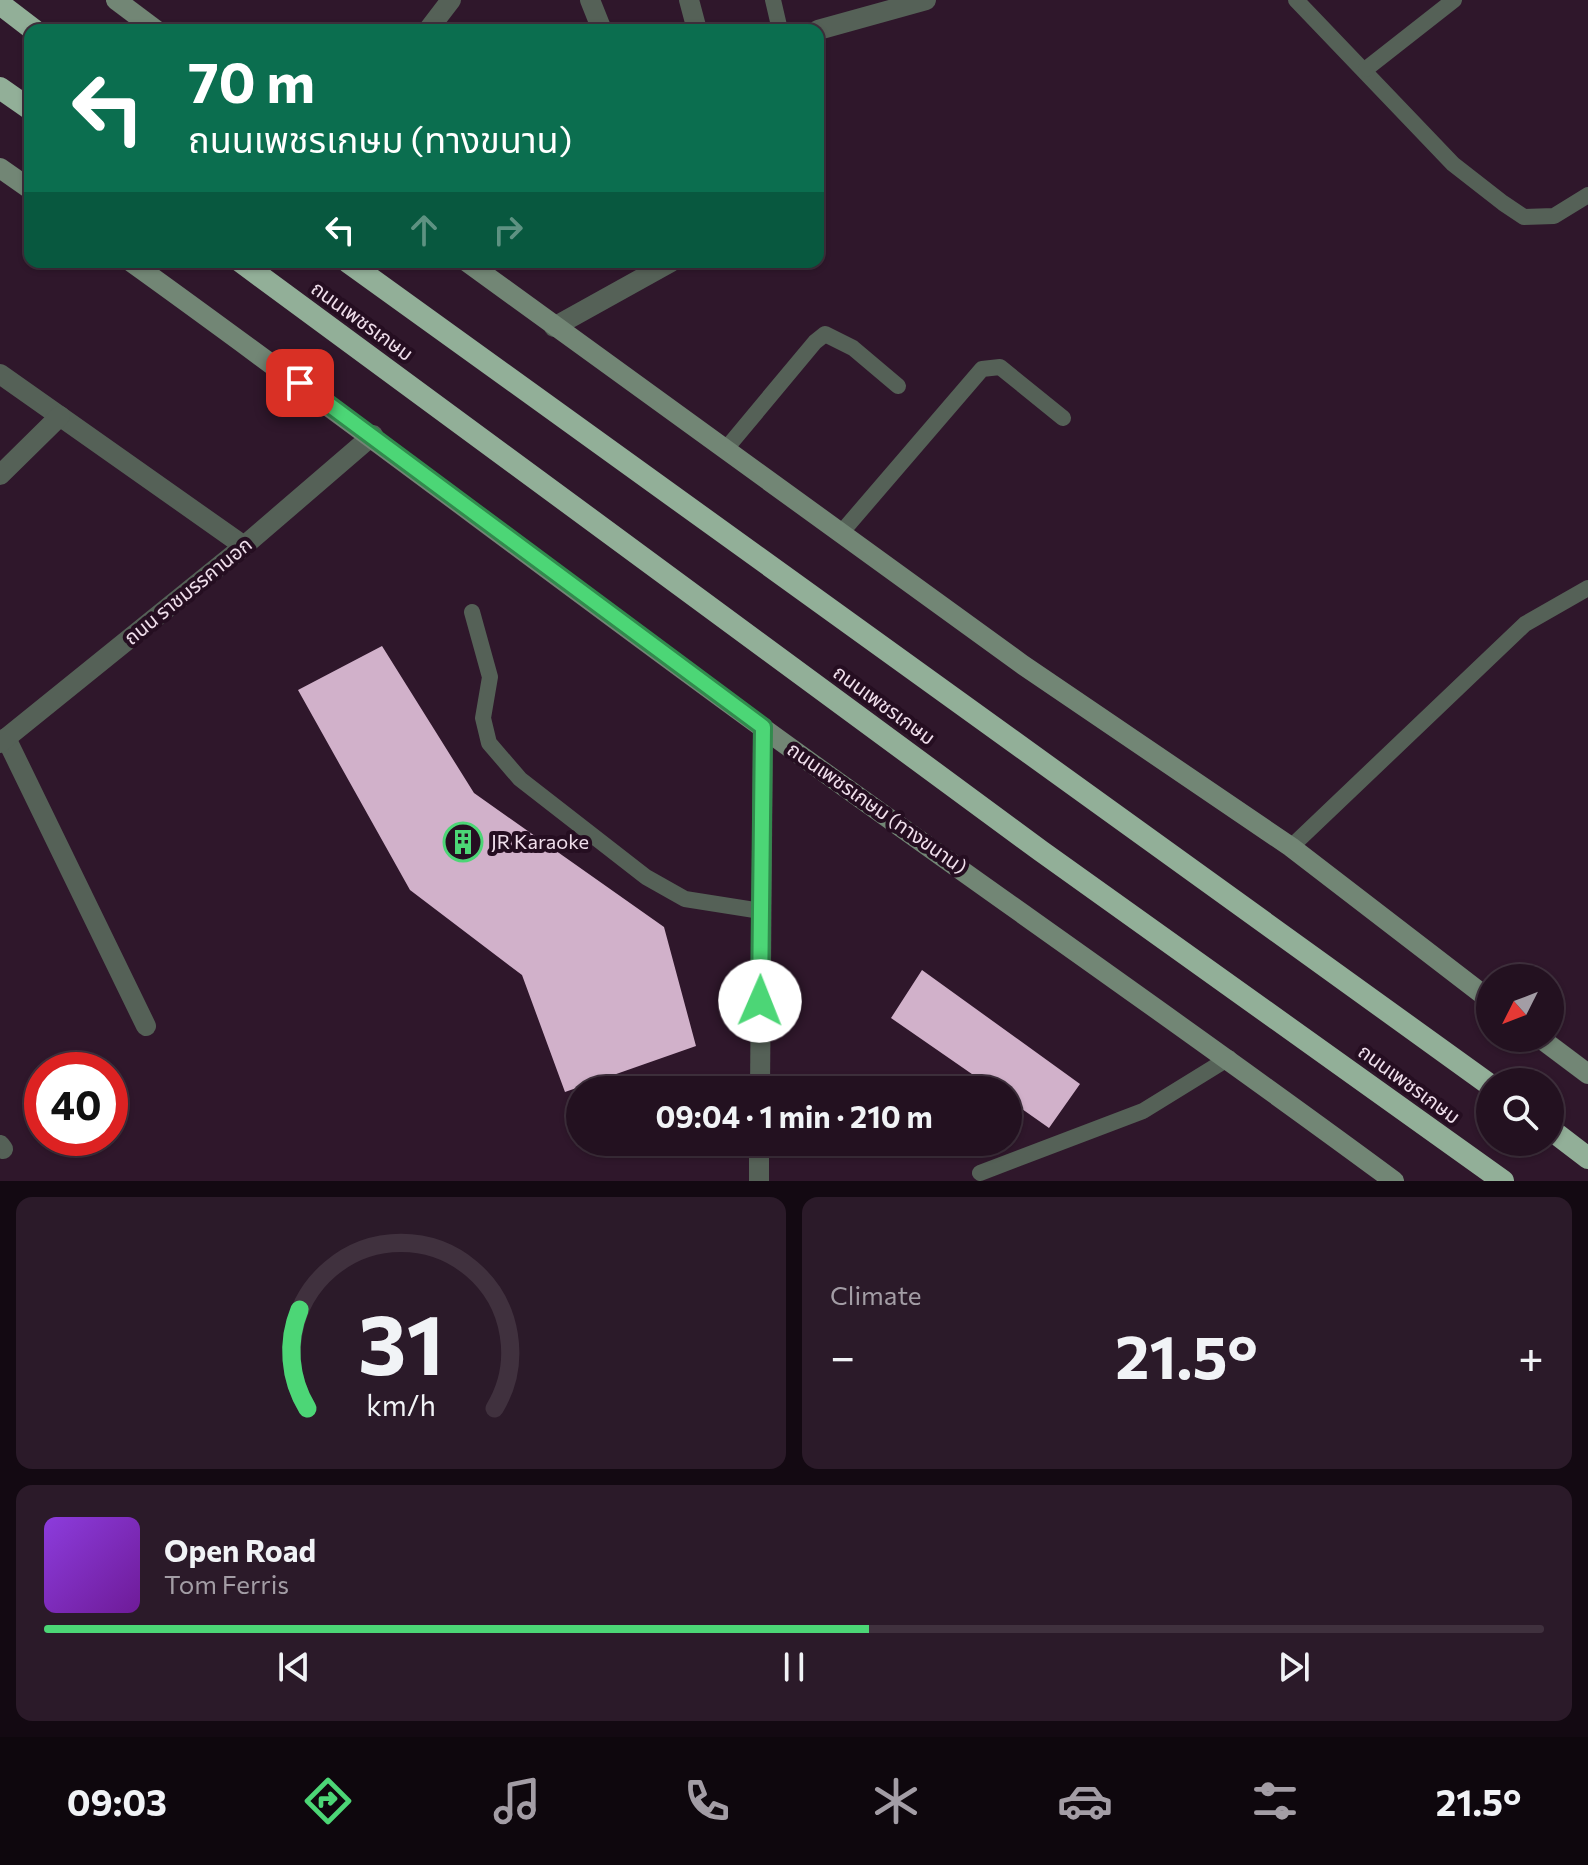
<!DOCTYPE html>
<html lang="en">
<head>
<meta charset="utf-8">
<style>
	:root { --surface:#231120; --page:#2b1a29; --text:#f1f3f6; --muted:#a39da5; --line:#40313e; --accent:#4cd676 }
	body { margin:0; font-family:Commissioner,"Noto Sans Thai",sans-serif; background:var(--page); color:var(--text); height:100vh; display:flex; flex-direction:column; font-size:30px; white-space:nowrap }
	* { box-sizing:border-box; margin:0 }
	p { font-size:26px; color:var(--muted) }
	.icon { flex:none; width:44px; height:44px; fill:none; stroke:currentColor; stroke-width:2; stroke-linecap:round; stroke-linejoin:round }
	.map { position:relative; height:1181px; overflow:hidden }
	.panel { display:flex; flex-direction:column; gap:16px; padding:16px; background:#130912; flex:1 }
	.panel>* { flex:none }
	.hud { position:absolute; left:24px; top:24px; width:800px; height:244px; border-radius:16px; box-shadow:0 2px 6px #0004,0 0 0 2px var(--line); background:#0b6e4f; color:#fff; overflow:hidden }
	.needle { width:52px; rotate:228deg }
	.tools { position:absolute; left:1476px; top:964px; display:grid; gap:16px }
	.tools a { display:grid; place-items:center; width:88px; height:88px; border-radius:50%; background:var(--surface); box-shadow:0 2px 6px #0004,0 0 0 2px var(--line); font-size:40px }
	.speed { position:absolute; left:24px; top:1052px; display:flex; gap:16px; font-size:40px; font-weight:700; text-align:center }
	.speed>* { display:grid; place-content:center; width:104px; height:104px; border-radius:50%; background:var(--surface); box-shadow:0 2px 6px #0004,0 0 0 2px var(--line); line-height:1 }
	.speed .limit { border:12px solid #d22; background:#fff; color:#111 }
	.pin { position:absolute; display:grid; place-items:center; width:68px; height:68px; color:#fff; margin:-34px; border-radius:16px; box-shadow:0 4px 12px #0006 }
	.me { position:absolute; width:88px; margin:-44px; rotate:1deg; stroke-linejoin:round; filter:drop-shadow(0 0 6px #0008) }
	.turn { display:flex; align-items:center; gap:28px; height:168px; padding:0 32px; font-size:36px }
	.turn .icon { width:104px; height:104px; stroke-width:2.5 }
	.turn b { display:block; font-size:56px; line-height:68px }
	.lanes { display:flex; align-items:center; height:76px; padding:0 32px; background:#0003; justify-content:center; gap:40px; direction:ltr }
	.lanes .off { opacity:.35 }
	.big { font-size:60px; font-weight:700; line-height:1.1 }
	.panel .card { flex:1; display:flex; flex-direction:column; justify-content:center; gap:12px; min-width:0; padding:0 28px; border-radius:16px; background:var(--page) }
	.panel .dial { align-items:center; gap:0 }
	.dial svg { height:208px; overflow:visible; fill:none; stroke:var(--line); stroke-width:7; stroke-linecap:round; text-anchor:middle }
	.dial text { fill:var(--text); stroke:none }
	.song { display:flex; align-items:center; gap:24px }
	.cover { width:96px; height:96px; border-radius:12px; background:linear-gradient(135deg,hsl(270 70% 55%),hsl(280 70% 35%)) }
	.played { height:8px; border-radius:4px; background:linear-gradient(90deg,var(--accent) 55%,var(--line) 55%) }
	.keys { display:flex; justify-content:space-around; direction:ltr }
	.heat { display:flex; justify-content:space-between; align-items:center; font-size:44px; direction:ltr }
	.panel .tiles { flex:1; display:grid; gap:16px; grid-template-columns:1fr 1fr }
	.card:last-child { grid-column:span 2 }
	.trip { position:absolute; left:566px; top:1076px; width:456px; height:80px; border-radius:40px; background:var(--surface); box-shadow:0 2px 6px #0004,0 0 0 2px var(--line); font-weight:700; line-height:80px; text-align:center }
	.tabs { display:flex; height:128px; justify-content:space-around; align-items:center; background:#0e070d; color:var(--muted) }
	.tabs .icon { width:56px; height:56px }
	.tabs .current { color:var(--accent) }
	.tabs b { font-size:36px; color:var(--text) }
	.map>svg:first-child { display:block }
</style>
</head>
<body>
<div class="map">
<svg width="1588" height="1181" viewBox="0 0 1588 1181">
	<rect width="100%" height="100%" fill="#2f172b"/>
	<g fill="#d1b1ca">
		<path d="M 382,646 L 474,793 L 664,927 L 696,1046 L 565,1092 L 522,975 L 410,890 L 298,690 Z"/>
		<path d="M 922,970 L 1080,1084 L 1049,1128 L 1008,1099 L 1008,1090 L 995,1090 L 891,1018 Z"/>
	</g>
	<g fill="none" stroke-linecap="round" stroke-linejoin="round">
		<g stroke="#556157" stroke-width="16">
			<path d="M 773,0 L 780,30"/>
			<path d="M 1296,0 L 1453,164 L 1503,203 L 1524,217 L 1554,216 L 1588,195"/>
			<path d="M 1366,69 L 1454,0"/>
			<path d="M 725,450 L 815,342 L 825,334 L 853,348 L 898,386"/>
			<path d="M 841,533 L 982,369 L 1000,367 L 1063,418"/>
			<path d="M 472,612 L 490,677 L 483,718 L 489,743 L 520,779 L 646,877 L 685,899 L 761,911"/>
			<path d="M 1291,847 L 1525,624 L 1588,588"/>
			<path d="M 980,1173 L 1143,1111 L 1229,1058"/>
		</g>
		<g stroke="#556157" stroke-width="20">
			<path d="M 590,0 L 602,30"/>
			<path d="M 689,0 L 697,30"/>
			<path d="M 428,30 L 451,0"/>
			<path d="M 818,30 L 926,0"/>
			<path d="M 554,327 L 671,262"/>
			<path d="M 0,374 L 244,546"/>
			<path d="M 0,475 L 60,416"/>
			<path d="M 6,738 L 146,1026"/>
			<path d="M 0,743 L 244,546 L 373,435"/>
			<path d="M 0,1145 L 3,1149"/>
		</g>
		<g stroke="#556157" stroke-width="20">
			<path d="M 760,1090 L 763,727"/>
			<path d="M 759,1181 L 759,1142"/>
		</g>
		<g stroke="#728675" stroke-width="20">
			<path d="M 116,0 L 156,30"/>
			<path d="M 0,168 L 30,189"/>
			<path d="M 131,262 C 344,415 551,574 763,728 C 972,880 1186,1027 1394,1181"/>
			<path d="M 467,262 L 1023,665 L 1291,847 L 1490,1000"/>
			<path d="M 1540,1038 L 1588,1074"/>
		</g>
		<g stroke="#92af98" stroke-width="22">
			<path d="M 0,4 L 34,30"/>
			<path d="M 0,88 L 30,109"/>
			<path d="M 241,262 L 1041,851 L 1503,1181"/>
			<path d="M 348,262 L 1490,1085"/>
			<path d="M 1550,1129 L 1588,1158"/>
		</g>
	</g>
	<g fill="none" stroke-linecap="round" stroke-linejoin="round">
		<g stroke="#318b4d" stroke-width="20">
			<path id="route" d="M 300,383 L 763,727 L 760,1001"/>
		</g>
		<use href="#route" stroke="#4cd676" stroke-width="14"/>
	</g>
	<defs>
		<g id="building-ring" transform="scale(2)"><circle r="9.5" fill="#250e21" stroke="#4cd676" stroke-width="1.5"/><path d="M-4-6H4V6H1V3H-1V6H-4ZM-2.5-4.3h1.7v1.8h-1.7ZM.8-4.3h1.7v1.8H.8ZM-2.5-1h1.7V.8h-1.7ZM.8-1h1.7V.8H.8Z" fill="#4cd676"/></g>
	</defs>
	<g fill-rule="evenodd">
		<use href="#building-ring" x="463" y="842"/>
	</g>
	<g text-anchor="middle" stroke-width="8" stroke-linejoin="round" paint-order="stroke">
		<g font-size="20" fill="#f0dfec" stroke="#250e21">
			<text transform="translate(362 321) rotate(36)" y="7">ถนนเพชรเกษม</text>
			<text transform="translate(188 591) rotate(-39)" y="7">ถนน ราชมรรคานอก</text>
			<text transform="translate(884 705) rotate(36)" y="7">ถนนเพชรเกษม</text>
			<text transform="translate(877 808) rotate(35)" y="7">ถนนเพชรเกษม (ทางขนาน)</text>
			<text transform="translate(1409 1084) rotate(36)" y="7">ถนนเพชรเกษม</text>
		</g>
		<g font-size="20" fill="#f0dfec" stroke="#250e21" text-anchor="start">
			<text x="491" y="849">JR Karaoke</text>
		</g>
	</g>
</svg>
<div class="tools">
<a><svg class="needle" viewBox="-14 -14 28 28"><path d="M0-13l5 13h-10z" fill="#e53935"/><path d="M0 13l5-13h-10z" fill="#a39da5"/></svg></a>
<a><svg class="icon" aria-label="search" viewBox="0 0 24 24"><circle cx="10" cy="10" r="6"/><path d="M15 15l6 6"/></svg></a>
</div>
<div class="speed"><div class="limit">40</div></div>
<div class="pin" style="left:300px;top:383px;background:#d93025"><svg class="icon" aria-label="arrive" viewBox="0 0 24 24"><path d="M6 21V4h12l-3 4 3 4H6"/></svg></div>
<svg class="me" style="left:760px;top:1001px" viewBox="-20 -20 40 40"><circle r="19" fill="#fff"/><path d="M0-13L10 11 0 6-10 11z" fill="#4cd676"/></svg>
<div class="trip">09:04 · 1 min · 210 m</div>
<div class="hud">
<div class="turn"><svg class="icon" aria-label="left" viewBox="0 0 24 24"><path d="M17 20v-9H6M10 6l-5 5 5 5"/></svg><div><b>70 m</b>ถนนเพชรเกษม (ทางขนาน)</div></div>
<div class="lanes"><svg class="icon" aria-label="left" viewBox="0 0 24 24"><path d="M17 20v-9H6M10 6l-5 5 5 5"/></svg><svg class="icon off" aria-label="ahead" viewBox="0 0 24 24"><path d="M12 20V5M6 11l6-6 6 6"/></svg><svg class="icon off" aria-label="right" viewBox="0 0 24 24"><path d="M7 20v-9h11M14 6l5 5-5 5"/></svg></div>
</div>
</div>
<section class="panel">
<div class="tiles">
<div class="card dial"><svg viewBox="0 0 100 80">
<path d="M14 69A42 42 0 1 1 86 69"/>
<path d="M14 69A42 42 0 0 1 11 31" stroke="#4cd676"/>
<text x="50" y="56" font-size="32" font-weight="700">31</text>
<text x="50" y="72" font-size="11">km/h</text>
</svg></div>
<div class="card"><p>Climate</p>
<div class="heat"><a>−</a><b class="big">21.5°</b><a>+</a></div>
</div>
<div class="card">
<div class="song"><i class="cover"></i><div><b>Open Road</b><p>Tom Ferris</p></div></div>
<div class="played"></div>
<div class="keys"><svg class="icon" aria-label="previous" viewBox="0 0 24 24"><path d="M18 5L8 12l10 7zM5 5v14"/></svg><svg class="icon" aria-label="pause" viewBox="0 0 24 24"><path d="M8 5v14M16 5v14"/></svg><svg class="icon" aria-label="next" viewBox="0 0 24 24"><path d="M6 5l10 7-10 7zM19 5v14"/></svg></div>
</div>
</div>
</section>
<nav class="tabs">
<b>09:03</b>
<svg class="icon current" aria-label="directions" viewBox="0 0 24 24"><path d="M12 3l9 9-9 9-9-9zM9 14v-3h6M13 9l2 2-2 2"/></svg>
<svg class="icon" aria-label="music" viewBox="0 0 24 24"><path d="M9 18V5l10-2v13"/><circle cx="6" cy="18" r="3"/><circle cx="16" cy="16" r="3"/></svg>
<svg class="icon" aria-label="phone" viewBox="0 0 24 24"><path d="M5 4h4l2 5-3 2q2 4 5 5l2-3 5 2v4C11 20 4 13 5 4z"/></svg>
<svg class="icon" aria-label="climate" viewBox="0 0 24 24"><path d="M12 3v18M4 7l16 10M4 17L20 7"/></svg>
<svg class="icon" aria-label="car" viewBox="0 0 24 24"><path d="M5 17H2v-5l4-1 3-4h7l3 4 3 1v5h-3M9 17h6M6 11h13"/><circle cx="7" cy="17" r="2"/><circle cx="17" cy="17" r="2"/></svg>
<svg class="icon" aria-label="filters" viewBox="0 0 24 24"><path d="M4 7h16M4 17h16"/><circle cx="9" cy="7" r="2"/><circle cx="15" cy="17" r="2"/></svg>
<b>21.5°</b>
</nav>
</body>
</html>
